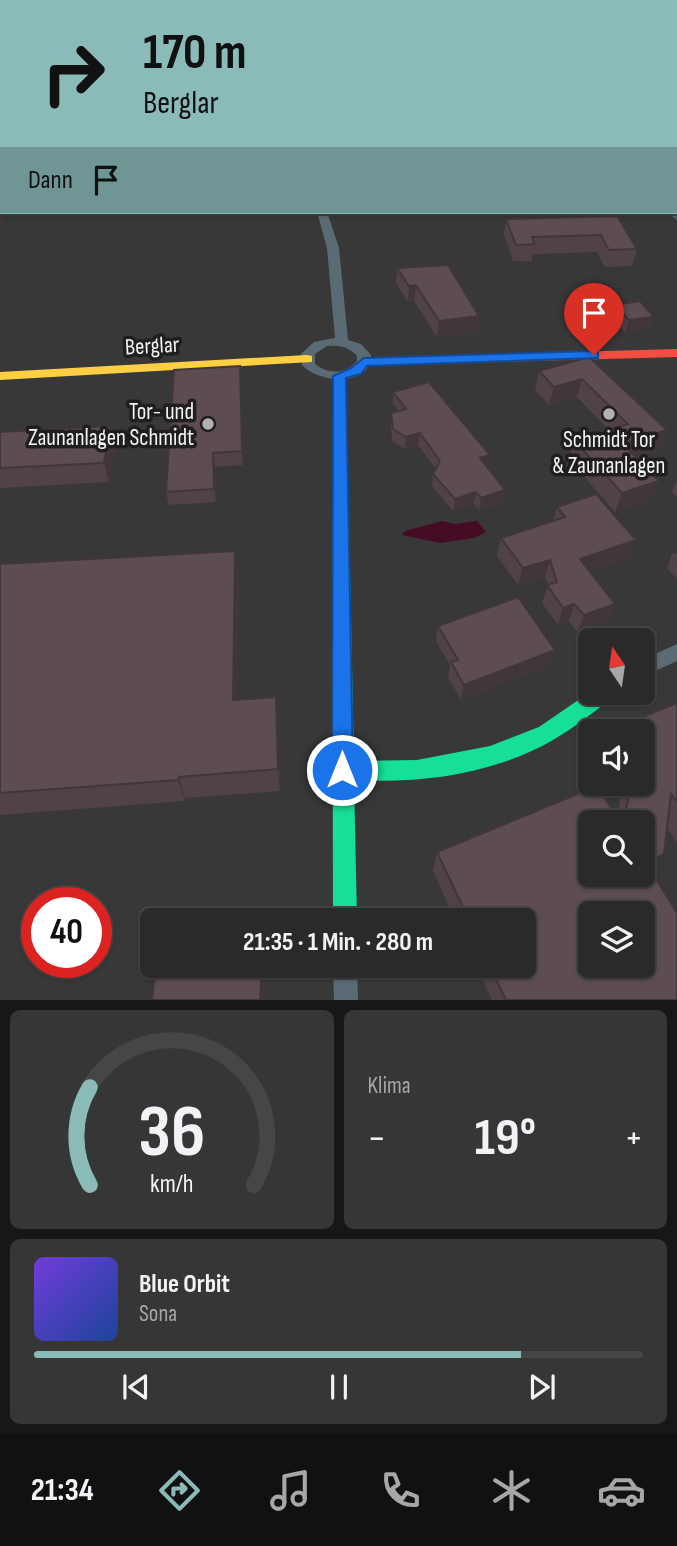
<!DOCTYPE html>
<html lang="de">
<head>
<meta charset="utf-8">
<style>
	:root { --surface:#2b2a2a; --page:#373636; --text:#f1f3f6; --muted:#a6a7a8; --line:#474647; --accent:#8bbbb9 }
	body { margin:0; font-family:"Sofia Sans Condensed",sans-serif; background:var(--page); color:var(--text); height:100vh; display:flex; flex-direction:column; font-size:26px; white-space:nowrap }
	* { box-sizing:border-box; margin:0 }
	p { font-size:23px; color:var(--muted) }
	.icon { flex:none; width:38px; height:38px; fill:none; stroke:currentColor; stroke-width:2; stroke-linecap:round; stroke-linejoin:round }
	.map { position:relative; height:1000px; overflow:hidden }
	.sheet { display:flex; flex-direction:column; gap:10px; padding:10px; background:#181717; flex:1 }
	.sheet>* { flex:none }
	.hud { position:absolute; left:0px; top:0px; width:677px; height:214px; box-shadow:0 2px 5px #0004,0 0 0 2px var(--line); background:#8bbbb9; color:#111; overflow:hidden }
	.needle { width:46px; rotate:347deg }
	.fabs { position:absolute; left:578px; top:628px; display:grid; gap:14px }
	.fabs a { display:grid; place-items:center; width:77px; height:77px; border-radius:10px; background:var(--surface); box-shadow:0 2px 5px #0004,0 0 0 2px var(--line); font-size:35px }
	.speed { position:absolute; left:21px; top:887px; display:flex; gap:14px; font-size:35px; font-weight:700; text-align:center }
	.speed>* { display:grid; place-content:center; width:91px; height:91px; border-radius:50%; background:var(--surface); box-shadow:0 2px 5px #0004,0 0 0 2px var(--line); line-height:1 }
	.speed .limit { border:10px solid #d22; background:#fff; color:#111 }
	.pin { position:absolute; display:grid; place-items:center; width:60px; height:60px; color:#fff; margin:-72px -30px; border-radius:50% 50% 50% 0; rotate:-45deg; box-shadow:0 0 7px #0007 }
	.pin .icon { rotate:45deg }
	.me { position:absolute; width:77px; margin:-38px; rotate:0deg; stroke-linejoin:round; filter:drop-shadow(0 0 5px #0008) }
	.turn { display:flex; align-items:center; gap:24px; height:147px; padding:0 28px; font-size:32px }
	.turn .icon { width:91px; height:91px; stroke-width:2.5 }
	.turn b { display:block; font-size:49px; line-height:60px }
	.then { display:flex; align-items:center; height:66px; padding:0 28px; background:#0003; gap:14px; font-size:26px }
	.big { font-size:52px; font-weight:700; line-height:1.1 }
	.sheet .card { flex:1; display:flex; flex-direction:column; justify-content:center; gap:10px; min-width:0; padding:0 24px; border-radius:10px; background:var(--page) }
	.sheet .dial { align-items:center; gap:0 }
	.dial svg { height:182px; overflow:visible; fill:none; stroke:var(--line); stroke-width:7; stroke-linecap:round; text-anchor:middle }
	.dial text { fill:var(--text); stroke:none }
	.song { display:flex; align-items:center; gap:21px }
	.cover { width:84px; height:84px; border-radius:10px; background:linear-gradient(135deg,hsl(260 70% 55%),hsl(220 70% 35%)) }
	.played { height:7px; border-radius:4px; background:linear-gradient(90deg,var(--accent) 80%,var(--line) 80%) }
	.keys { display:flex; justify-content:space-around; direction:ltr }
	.heat { display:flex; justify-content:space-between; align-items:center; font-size:38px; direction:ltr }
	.sheet .tiles { flex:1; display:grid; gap:10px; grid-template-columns:1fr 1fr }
	.card:last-child { grid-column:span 2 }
	.trip { position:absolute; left:140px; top:908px; width:396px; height:70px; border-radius:10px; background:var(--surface); box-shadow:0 2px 5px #0004,0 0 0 2px var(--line); font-weight:700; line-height:70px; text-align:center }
	.menu { display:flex; height:112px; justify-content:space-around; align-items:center; background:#111; color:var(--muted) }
	.menu .icon { width:49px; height:49px }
	.menu .current { color:var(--accent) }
	.menu b { font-size:32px; color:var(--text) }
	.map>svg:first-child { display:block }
</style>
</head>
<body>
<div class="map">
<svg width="677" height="1000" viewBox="0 0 677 1000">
	<rect width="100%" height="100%" fill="#393838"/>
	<path fill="#460b25" d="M 442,521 L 455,524 L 477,521 L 486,532 L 474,538 L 440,543 L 402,535 L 405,531 Z"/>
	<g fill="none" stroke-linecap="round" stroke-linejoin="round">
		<g fill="#5b6b75" fill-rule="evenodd">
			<rect x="194" y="0" width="6" height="2"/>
			<path d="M 676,210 L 677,220 L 666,212 L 676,212 Z"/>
			<path d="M 317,212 L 327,212 L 339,248 L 348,340 L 361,344 L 371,355 C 371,388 318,383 302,365 L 301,354 L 314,342 L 335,338 L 327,248 ZM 327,346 C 340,345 349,347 357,356 L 357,361 C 345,374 329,375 315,364 L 315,354 Z"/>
			<path d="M 677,644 L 677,661 L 642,677 L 642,660 Z"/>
			<path d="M 333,966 L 357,966 L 358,1000 L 334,1000 Z"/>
		</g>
		<path fill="#16e098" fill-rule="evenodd" d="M 339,372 L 346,376 L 354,761 L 417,760 L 490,746 L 539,727 L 590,692 L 614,693 L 611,699 C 592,713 574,728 553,740 C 494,774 421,784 354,780 L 357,920 L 333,920 L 332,376 Z"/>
		<path fill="#ffcf43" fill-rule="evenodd" d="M 307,355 L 312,356 L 312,362 L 0,380 L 0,372 Z"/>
		<path fill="#f24e42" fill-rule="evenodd" d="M 677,349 L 677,357 L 364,366 L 357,362 L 364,358 Z"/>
	</g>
	<g fill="#504247" fill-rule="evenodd">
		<path d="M 617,216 L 637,249 L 632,266 L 605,267 L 597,252 L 533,254 L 532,261 L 513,261 L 504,235 L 506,219 Z"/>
		<path d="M 397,268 L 479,316 L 477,332 L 437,337 L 414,301 L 408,302 L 396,283 Z"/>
		<path d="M 615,305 L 651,328 L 625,332 L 612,316 Z"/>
		<path d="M 589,357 L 667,430 L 660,449 L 636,457 L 651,500 L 615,512 L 569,459 L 574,440 L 609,430 L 577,397 L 549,405 L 535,390 L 539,371 Z"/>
		<path d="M 240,366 L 241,379 L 243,465 L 215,467 L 216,502 L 169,505 L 166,492 Z"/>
		<path d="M 393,392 L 490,455 L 487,467 L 505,490 L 503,502 L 479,510 L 474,504 L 453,511 L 432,486 L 433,474 L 436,469 L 418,445 L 405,449 L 392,441 L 391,425 L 391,413 L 398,411 L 393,404 Z"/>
		<path d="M 0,432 L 116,446 L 109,482 L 0,488 Z"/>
		<path d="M 677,479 L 677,497 L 672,492 Z"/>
		<path d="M 557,507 L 629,557 L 589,571 L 615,604 L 608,620 L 577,632 L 569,621 L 558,625 L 542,603 L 548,585 L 545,577 L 518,585 L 497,556 L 501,538 L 553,521 Z"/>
		<path d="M 677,553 L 677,579 L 667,568 L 672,554 Z"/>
		<path d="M 0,564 L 239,576 L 237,699 L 276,697 L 278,720 L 280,791 L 185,798 L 185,801 L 0,815 Z"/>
		<path d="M 438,626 L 555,650 L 550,665 L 461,700 L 448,677 L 450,666 L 436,641 Z"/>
		<path d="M 677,703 L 677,843 L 667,828 L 664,854 L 651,871 L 677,913 L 677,1000 L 492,1000 L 476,966 L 523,966 L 523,920 L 455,920 L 433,871 L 437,852 L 597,786 L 617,817 L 621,793 L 626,784 L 642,784 L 642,732 L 620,732 L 623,725 ZM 590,822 L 642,822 L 642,875 L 590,875 ZM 590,914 L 642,914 L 642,966 L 590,966 Z"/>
	</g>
	<g fill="#413639">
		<path d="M 2,186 L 2,212 L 7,212 L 0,226 L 0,189 Z"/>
		<path d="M 416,285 L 414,301 L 408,302 L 409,286 Z"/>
		<path d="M 479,316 L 477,332 L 437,337 L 439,321 Z"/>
		<path d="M 654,317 L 651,328 L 625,332 L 629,320 Z"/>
		<path d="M 240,366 L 241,379 L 243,465 L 242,451 Z"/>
		<path d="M 582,379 L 577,397 L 549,405 L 554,387 Z"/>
		<path d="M 110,426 L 116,446 L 109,482 L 104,463 Z"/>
		<path d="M 667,430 L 660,449 L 617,463 L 623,444 Z"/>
		<path d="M 420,433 L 418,445 L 405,449 L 406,437 Z"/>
		<path d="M 213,453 L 215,467 L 216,502 L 214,489 Z"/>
		<path d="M 490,455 L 488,467 L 478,470 L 480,458 Z"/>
		<path d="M 659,481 L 651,500 L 615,512 L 622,493 Z"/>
		<path d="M 505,490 L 503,502 L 479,510 L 481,498 Z"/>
		<path d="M 476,492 L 474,504 L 453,511 L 455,499 Z"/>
		<path d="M 636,540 L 629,557 L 574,576 L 580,559 Z"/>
		<path d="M 235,551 L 239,576 L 237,723 L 233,700 Z"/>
		<path d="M 550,560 L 545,577 L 518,585 L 523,568 Z"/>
		<path d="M 574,604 L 569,621 L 558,625 L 563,608 Z"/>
		<path d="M 615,604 L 608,620 L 577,632 L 584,615 Z"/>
		<path d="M 555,650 L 550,665 L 461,700 L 464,685 Z"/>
		<path d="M 276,697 L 278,720 L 280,791 L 278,769 Z"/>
		<path d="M 179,777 L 185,798 L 185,801 L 178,780 Z"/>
		<path d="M 664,854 L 650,873 L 646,863 Z"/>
		<path d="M 262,966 L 266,966 L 265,1000 L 260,1000 Z"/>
	</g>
	<g fill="#5d4d52" stroke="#413639" stroke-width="2" fill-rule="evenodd">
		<path d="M 0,154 L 2,154 L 2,186 L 0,189 Z"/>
		<path d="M 617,216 L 637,249 L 609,250 L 601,235 L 532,237 L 535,244 L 516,245 L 506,219 Z"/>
		<path d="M 448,265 L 479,316 L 439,321 L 416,285 L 409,286 L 397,268 Z"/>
		<path d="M 640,301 L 654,317 L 629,320 L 615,305 Z"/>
		<path d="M 589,357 L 667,430 L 623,444 L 659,481 L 622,493 L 574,440 L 628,424 L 582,379 L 554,387 L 539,371 Z"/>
		<path d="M 240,366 L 242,451 L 213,453 L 214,489 L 166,492 L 174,370 Z"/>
		<path d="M 429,382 L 490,455 L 480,458 L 505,490 L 481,498 L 476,492 L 455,499 L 433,474 L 440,461 L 420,433 L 406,437 L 393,429 L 391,413 L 406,409 L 393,392 Z"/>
		<path d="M 110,426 L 104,463 L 0,468 L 0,432 Z"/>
		<path d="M 596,494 L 636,540 L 580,559 L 615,604 L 584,615 L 574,604 L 563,608 L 547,585 L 557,582 L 550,560 L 523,568 L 501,538 L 565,517 L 557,507 Z"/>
		<path d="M 235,551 L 233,700 L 276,697 L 278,769 L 179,777 L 178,780 L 0,793 L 0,564 Z"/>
		<path d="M 518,597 L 555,650 L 464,685 L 451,662 L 458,660 L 438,626 Z"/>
		<path d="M 677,703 L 677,802 L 671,794 L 664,854 L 646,863 L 677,913 L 677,1000 L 506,1000 L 490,966 L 523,966 L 523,920 L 469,920 L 437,852 L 597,786 L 620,822 L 590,822 L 590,875 L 642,875 L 642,822 L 624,822 L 631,784 L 642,784 L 642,768 L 651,764 L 642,752 L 642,732 L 628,732 L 623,725 ZM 590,914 L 642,914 L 642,966 L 590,966 Z"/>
		<path d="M 156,966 L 262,966 L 260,1000 L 152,1000 Z"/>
	</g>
	<path fill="#1a73e8" stroke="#114b97" stroke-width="2" d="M 594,351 L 598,352 L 598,358 L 367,366 L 361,374 L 346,378 L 353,770 L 350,777 L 342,780 L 335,777 L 332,770 L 333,376 L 351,368 L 364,358 Z"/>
	<g fill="#b3b2b2" stroke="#201e1f" stroke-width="2.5">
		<circle cx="609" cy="414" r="7"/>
		<circle cx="208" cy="424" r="7"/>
	</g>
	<g text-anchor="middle" stroke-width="7" stroke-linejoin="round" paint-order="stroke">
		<g font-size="23" fill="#f5f3f3" stroke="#201e1f">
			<text transform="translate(152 345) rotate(-3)" y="8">Berglar</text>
		</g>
		<g font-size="23" fill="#f5f3f3" stroke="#201e1f" text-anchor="end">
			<text x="194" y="419">Tor- und<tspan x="194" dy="26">Zaunanlagen Schmidt</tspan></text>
			<text x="609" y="447" text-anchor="middle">Schmidt Tor<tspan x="609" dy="26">&amp; Zaunanlagen</tspan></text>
		</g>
	</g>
</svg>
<div class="fabs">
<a><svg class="needle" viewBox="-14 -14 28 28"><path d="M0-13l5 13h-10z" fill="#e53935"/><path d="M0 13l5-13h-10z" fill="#a6a7a8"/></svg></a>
<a><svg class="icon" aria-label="sound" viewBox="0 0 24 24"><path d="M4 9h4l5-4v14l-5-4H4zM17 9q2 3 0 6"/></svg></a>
<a><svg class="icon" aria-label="search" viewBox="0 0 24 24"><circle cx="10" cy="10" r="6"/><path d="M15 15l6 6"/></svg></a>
<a><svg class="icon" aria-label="layers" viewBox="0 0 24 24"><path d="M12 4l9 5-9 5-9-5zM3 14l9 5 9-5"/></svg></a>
</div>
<div class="speed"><div class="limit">40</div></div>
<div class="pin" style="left:594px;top:355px;background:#d93025"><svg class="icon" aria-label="arrive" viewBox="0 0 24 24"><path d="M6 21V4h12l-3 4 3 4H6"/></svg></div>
<svg class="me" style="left:342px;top:770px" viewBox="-20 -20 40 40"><circle r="17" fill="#1a73e8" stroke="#fff" stroke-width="3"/><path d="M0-11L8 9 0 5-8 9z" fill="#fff"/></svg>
<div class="trip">21:35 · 1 Min. · 280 m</div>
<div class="hud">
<div class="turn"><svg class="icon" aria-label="right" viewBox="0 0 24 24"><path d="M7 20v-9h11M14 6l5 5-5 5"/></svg><div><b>170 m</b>Berglar</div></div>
<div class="then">Dann<svg class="icon" aria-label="arrive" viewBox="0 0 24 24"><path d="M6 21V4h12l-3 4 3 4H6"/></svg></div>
</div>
</div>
<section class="sheet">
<div class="tiles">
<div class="card dial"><svg viewBox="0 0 100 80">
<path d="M14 69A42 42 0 1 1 86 69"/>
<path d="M14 69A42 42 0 0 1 14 26" stroke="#8bbbb9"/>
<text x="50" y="56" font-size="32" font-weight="700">36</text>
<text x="50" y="72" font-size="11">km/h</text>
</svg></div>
<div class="card"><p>Klima</p>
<div class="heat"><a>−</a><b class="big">19°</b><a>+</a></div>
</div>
<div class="card">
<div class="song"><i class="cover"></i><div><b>Blue Orbit</b><p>Sona</p></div></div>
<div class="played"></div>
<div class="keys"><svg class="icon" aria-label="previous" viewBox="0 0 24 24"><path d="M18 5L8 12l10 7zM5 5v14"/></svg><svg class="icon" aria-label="pause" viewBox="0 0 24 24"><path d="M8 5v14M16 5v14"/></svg><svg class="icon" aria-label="next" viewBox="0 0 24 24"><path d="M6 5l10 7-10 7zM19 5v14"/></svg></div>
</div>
</div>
</section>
<nav class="menu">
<b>21:34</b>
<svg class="icon current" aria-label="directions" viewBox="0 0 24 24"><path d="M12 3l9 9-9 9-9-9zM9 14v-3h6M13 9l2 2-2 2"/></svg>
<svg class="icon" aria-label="music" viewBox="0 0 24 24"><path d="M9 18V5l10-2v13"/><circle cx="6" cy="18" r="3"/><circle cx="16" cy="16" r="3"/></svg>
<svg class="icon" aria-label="phone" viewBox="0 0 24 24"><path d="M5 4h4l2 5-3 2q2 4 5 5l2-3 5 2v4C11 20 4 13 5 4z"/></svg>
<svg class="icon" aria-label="climate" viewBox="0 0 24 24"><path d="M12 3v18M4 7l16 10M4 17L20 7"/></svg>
<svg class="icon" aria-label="car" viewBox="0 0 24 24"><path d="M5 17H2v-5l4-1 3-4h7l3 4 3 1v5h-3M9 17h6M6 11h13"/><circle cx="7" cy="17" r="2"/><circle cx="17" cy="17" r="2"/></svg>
</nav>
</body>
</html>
